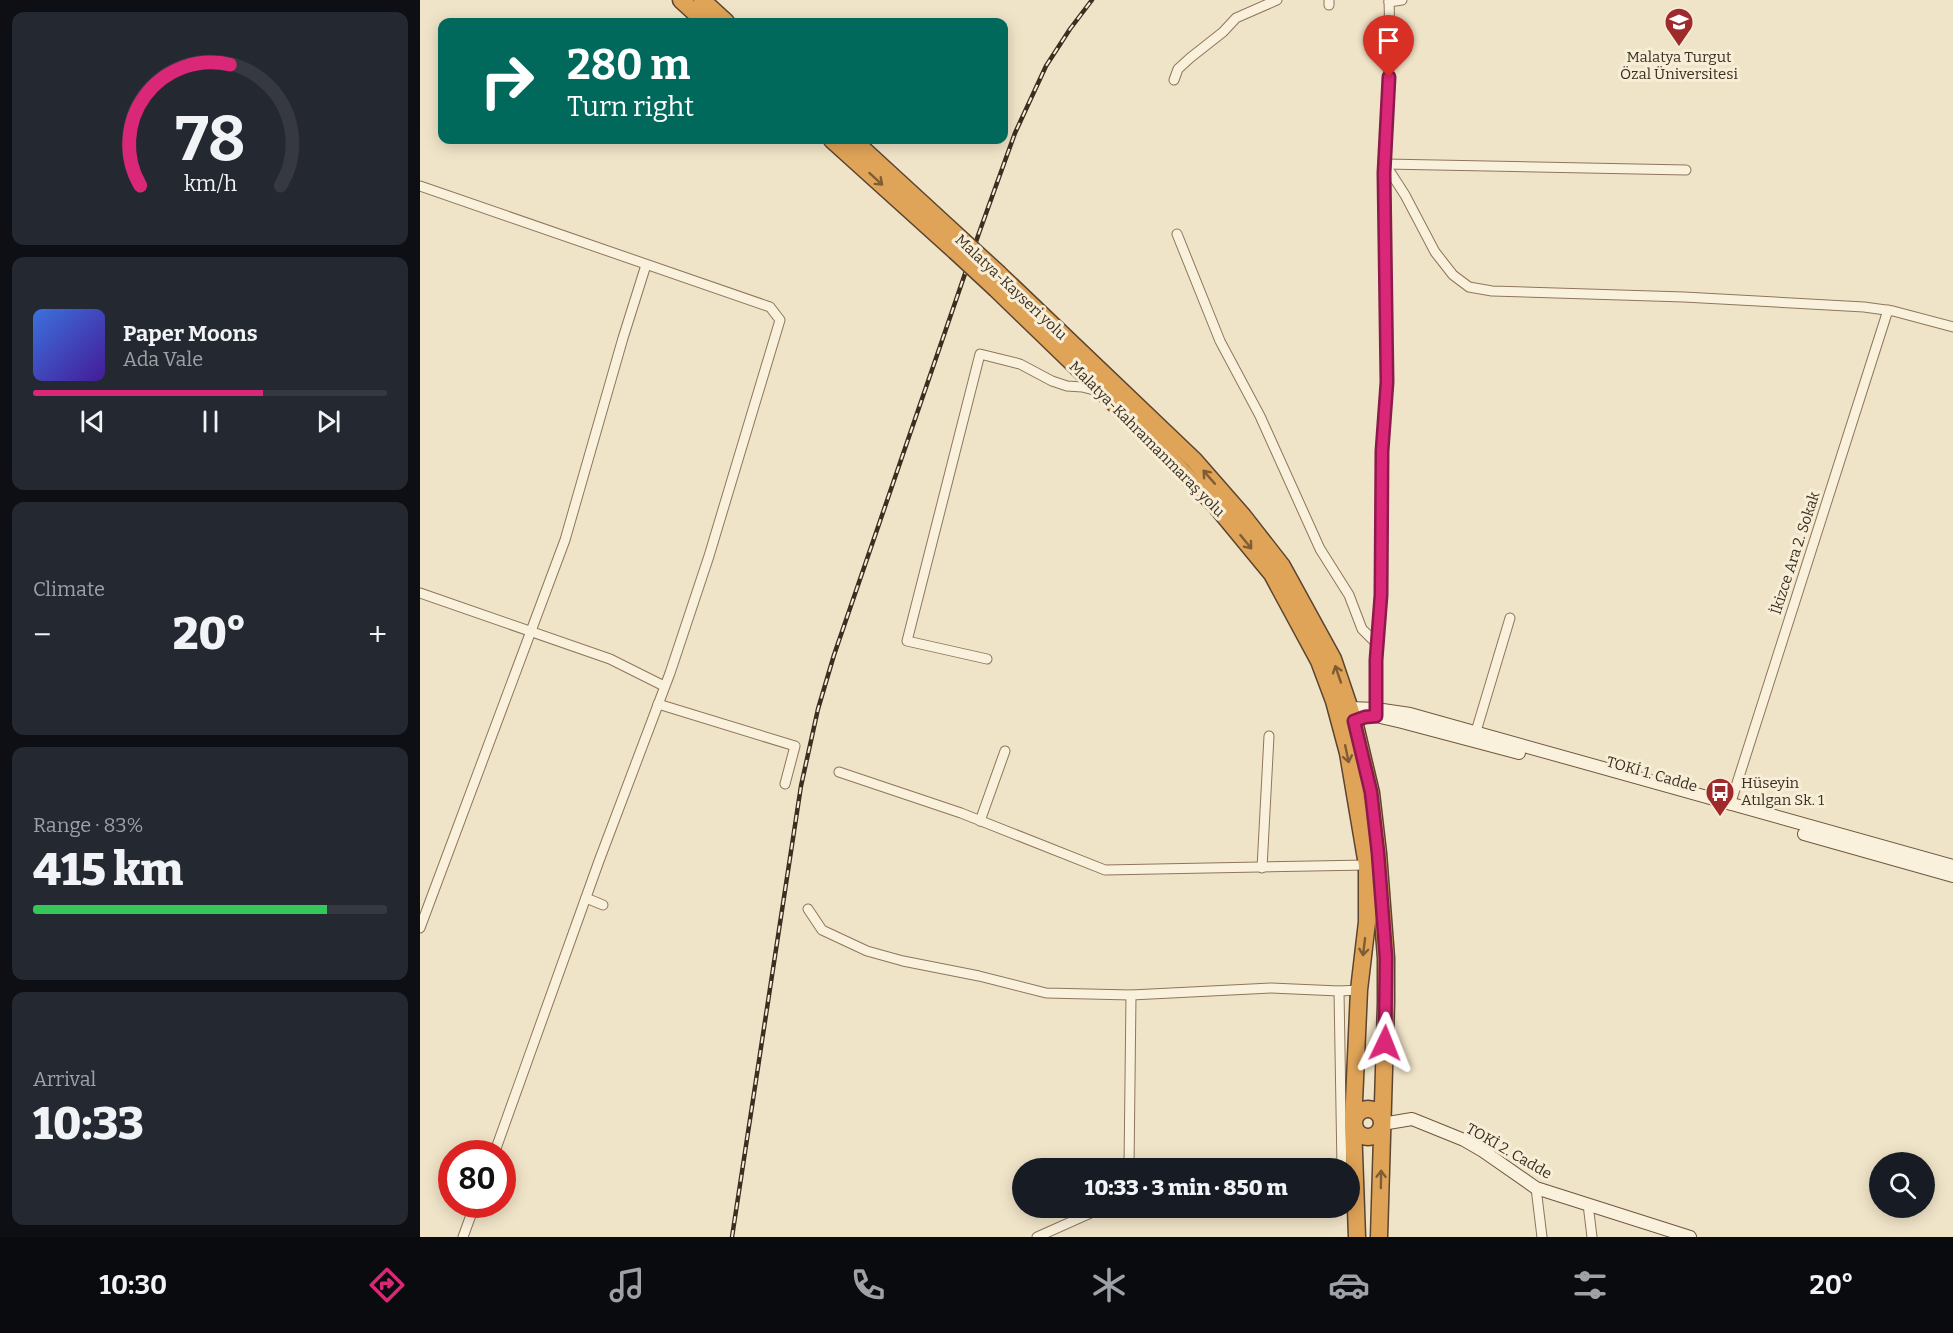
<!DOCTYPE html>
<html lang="en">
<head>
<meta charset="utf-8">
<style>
	:root { --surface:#171b24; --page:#242831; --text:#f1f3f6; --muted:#9ea1a6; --line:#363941; --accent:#db2777 }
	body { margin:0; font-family:Bitter,serif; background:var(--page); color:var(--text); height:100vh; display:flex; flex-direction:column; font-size:22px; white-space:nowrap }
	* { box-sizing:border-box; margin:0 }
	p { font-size:20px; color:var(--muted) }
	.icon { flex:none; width:33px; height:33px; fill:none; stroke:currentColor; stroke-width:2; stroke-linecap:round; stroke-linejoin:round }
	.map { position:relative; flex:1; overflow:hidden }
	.sheet { display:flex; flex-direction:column; gap:12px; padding:12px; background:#0d0f14; width:420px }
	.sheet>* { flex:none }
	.guide { position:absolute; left:18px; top:18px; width:570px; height:126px; border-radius:12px; box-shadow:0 3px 15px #0003; background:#00695c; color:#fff; overflow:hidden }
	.fabs { position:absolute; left:1449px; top:1152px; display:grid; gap:12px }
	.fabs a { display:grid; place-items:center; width:66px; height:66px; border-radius:50%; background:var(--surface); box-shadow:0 3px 15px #0003; font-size:30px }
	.speed { position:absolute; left:18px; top:1140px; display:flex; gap:12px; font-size:30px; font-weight:700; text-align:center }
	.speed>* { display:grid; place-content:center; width:78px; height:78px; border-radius:50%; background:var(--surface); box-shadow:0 3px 15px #0003; line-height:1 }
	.speed .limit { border:9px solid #d22; background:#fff; color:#111 }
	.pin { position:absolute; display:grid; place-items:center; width:51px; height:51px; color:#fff; margin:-62px -26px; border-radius:50% 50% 50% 0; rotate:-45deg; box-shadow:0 0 6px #0007 }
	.pin .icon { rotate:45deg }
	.me { position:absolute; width:66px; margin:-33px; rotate:2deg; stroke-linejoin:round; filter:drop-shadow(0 0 4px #0008) }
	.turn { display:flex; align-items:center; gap:21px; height:126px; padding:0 30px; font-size:27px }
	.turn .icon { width:78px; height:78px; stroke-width:2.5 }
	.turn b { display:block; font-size:42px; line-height:51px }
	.big { font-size:45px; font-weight:800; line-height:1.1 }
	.sheet .tile { flex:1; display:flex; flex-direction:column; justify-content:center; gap:9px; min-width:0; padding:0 21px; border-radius:12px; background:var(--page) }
	.sheet .dial { align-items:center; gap:0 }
	.dial svg { height:156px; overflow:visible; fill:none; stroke:var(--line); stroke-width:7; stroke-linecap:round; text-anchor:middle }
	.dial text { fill:var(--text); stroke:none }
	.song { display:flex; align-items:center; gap:18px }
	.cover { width:72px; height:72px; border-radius:9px; background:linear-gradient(135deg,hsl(220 70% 55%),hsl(260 70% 35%)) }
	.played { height:6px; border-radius:3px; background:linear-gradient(90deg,var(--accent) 65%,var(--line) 65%) }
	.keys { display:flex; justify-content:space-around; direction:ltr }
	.heat { display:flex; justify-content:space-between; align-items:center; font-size:33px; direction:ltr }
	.charge { height:9px; border-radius:4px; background:linear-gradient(90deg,#34c759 83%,var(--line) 0) }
	.trip { position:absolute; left:592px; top:1158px; width:348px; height:60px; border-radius:30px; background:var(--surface); box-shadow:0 3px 15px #0003; font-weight:800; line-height:60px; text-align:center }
	.menu { display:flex; height:96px; justify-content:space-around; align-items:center; background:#090b0e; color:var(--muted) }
	.menu .icon { width:42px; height:42px }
	.menu .selected { color:var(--accent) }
	.menu b { font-size:27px; color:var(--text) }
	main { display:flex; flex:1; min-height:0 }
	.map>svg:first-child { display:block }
</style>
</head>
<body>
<main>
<section class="sheet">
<div class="tile dial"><svg viewBox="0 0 100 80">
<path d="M14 69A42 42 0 1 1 86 69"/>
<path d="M14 69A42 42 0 0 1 60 7" stroke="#db2777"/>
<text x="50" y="56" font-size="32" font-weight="700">78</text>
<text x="50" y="72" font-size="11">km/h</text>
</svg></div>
<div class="tile">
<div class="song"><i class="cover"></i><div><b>Paper Moons</b><p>Ada Vale</p></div></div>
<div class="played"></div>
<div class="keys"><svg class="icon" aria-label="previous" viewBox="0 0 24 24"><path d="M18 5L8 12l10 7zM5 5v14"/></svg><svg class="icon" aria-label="pause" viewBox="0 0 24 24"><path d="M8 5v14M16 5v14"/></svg><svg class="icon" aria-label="next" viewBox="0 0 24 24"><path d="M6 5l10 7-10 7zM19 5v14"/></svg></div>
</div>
<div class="tile"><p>Climate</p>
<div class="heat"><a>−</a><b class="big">20°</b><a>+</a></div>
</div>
<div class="tile"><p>Range · 83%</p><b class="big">415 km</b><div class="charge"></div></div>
<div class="tile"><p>Arrival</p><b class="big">10:33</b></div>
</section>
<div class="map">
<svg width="1533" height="1237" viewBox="0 0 1533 1237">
	<rect width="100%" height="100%" fill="#f0e4c8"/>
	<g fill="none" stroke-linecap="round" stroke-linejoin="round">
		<g stroke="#8d765c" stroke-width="11">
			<g id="street">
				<path d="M 909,0 L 909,5"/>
				<path d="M 969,2 L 982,0"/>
				<path d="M 754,80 L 758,69 L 770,58 L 803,32 L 816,18 L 857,0"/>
				<path d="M 965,164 L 985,195 L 1015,252 L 1033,275 L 1049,287 L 1072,291 L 1264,297 L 1444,307 L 1473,311 L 1533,327"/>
				<path d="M 965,164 L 1266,170"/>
				<path d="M 0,186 L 350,307 L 360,320 L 289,556 L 250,673 L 179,861 L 74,1154"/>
				<path d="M 757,234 L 800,341 L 840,416 L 900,549 L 929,595 L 942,629 L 957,644"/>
				<path d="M 0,593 L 190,659 L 244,686"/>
				<path d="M 567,659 L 487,641 L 560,354 L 600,364 L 632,381 L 647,386 L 662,387 L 678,391"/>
				<path d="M 238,704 L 375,746 L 365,784"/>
				<path d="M 956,714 L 956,660 L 961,595 L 962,451 L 967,382 L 964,173 L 970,39 L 969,0"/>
				<path d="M 1054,738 L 1090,618"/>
				<path d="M 419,772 L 541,813 L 685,870 L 947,865"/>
				<path d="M 1310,805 L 1468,310"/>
				<path d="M 560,821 L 585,751"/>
				<path d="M 842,868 L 849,736"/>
				<path d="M 166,898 L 183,905"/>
				<path d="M 388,909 L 402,930 L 447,951 L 483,961 L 559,976 L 626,993 L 711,995 L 851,988 L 919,991 L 939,990"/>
				<path d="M 0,928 L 145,540 L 203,338 L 226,265"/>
				<path d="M 919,991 L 922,1168"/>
				<path d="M 709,1168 L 711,995"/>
				<path d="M 1116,1188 L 1122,1237"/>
				<path d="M 1168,1204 L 1172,1237"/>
				<path d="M 43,1237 L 55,1204"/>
				<path d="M 617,1237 L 682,1208"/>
			</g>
		</g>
		<g stroke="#6f573f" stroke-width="14">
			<g id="secondary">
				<path d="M 930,708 L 956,709 L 990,714 L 1533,866"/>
				<path d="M 934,721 L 945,717 L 956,716 L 982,722 L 1099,753"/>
				<path d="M 1384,834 L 1533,876"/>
				<path d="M 962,1124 L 992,1119 L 1044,1140 L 1063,1151 L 1116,1188 L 1270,1237"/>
			</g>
		</g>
		<g stroke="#5b4430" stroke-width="19">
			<g id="highway">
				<path d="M 261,0 L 285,22"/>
				<path d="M 282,0 L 306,22"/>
				<path d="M 412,140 L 535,251"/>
				<path d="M 433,140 L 543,241"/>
				<path d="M 579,274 L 774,460 L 823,516 L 862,566 L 913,659 L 934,721 L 951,793 L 958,853 L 966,958 L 966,1003 L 959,1237"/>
				<path d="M 576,289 L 729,437 L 796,506 L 852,574 L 899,661 L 914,701 L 928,753 L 947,865 L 947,922 L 939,990 L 933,1124 L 937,1237"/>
				<circle cx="948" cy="1123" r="14"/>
			</g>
		</g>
		<use href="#street" stroke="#faf1dc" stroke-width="9"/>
		<use href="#secondary" stroke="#faf1dc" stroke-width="12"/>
		<use href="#highway" stroke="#e0a458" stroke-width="16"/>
		<g stroke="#3d2e20" stroke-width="4.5">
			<path id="rail" d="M 312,1237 L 381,786 L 398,709 L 414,655 L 559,233 L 595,133 L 626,66 L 650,29 L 672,0"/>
		</g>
		<use href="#rail" stroke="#f7eed8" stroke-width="2" stroke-dasharray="7" stroke-linecap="butt"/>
		<g stroke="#5b4430" stroke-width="19" stroke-linecap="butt">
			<g id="highway-bridge">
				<path d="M 543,241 L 579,274"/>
				<path d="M 535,251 L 576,289"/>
			</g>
		</g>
		<use href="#highway-bridge" stroke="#e0a458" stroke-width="16"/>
	</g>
	<defs><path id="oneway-shaft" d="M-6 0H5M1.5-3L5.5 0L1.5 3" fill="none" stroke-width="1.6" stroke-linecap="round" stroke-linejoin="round" transform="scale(1.5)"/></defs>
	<g stroke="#7e5d36">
		<use href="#oneway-shaft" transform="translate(456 179) rotate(42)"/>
		<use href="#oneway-shaft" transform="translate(789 477) rotate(-131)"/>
		<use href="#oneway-shaft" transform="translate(826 542) rotate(51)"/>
		<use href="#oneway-shaft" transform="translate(918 674) rotate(-109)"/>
		<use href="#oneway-shaft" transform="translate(927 754) rotate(78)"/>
		<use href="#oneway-shaft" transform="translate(944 947) rotate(97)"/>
		<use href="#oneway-shaft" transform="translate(961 1179) rotate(-89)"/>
	</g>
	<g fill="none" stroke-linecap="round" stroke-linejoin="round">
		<g stroke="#8e194d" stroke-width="15">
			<path id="route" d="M 965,1043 L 966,958 L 958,853 L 951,792 L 934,721 L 945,717 L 956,716 L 956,660 L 961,595 L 962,451 L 967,382 L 964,173 L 969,77"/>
		</g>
		<use href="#route" stroke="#db2777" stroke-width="10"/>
	</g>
	<defs>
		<g id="university-pin" transform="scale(1.5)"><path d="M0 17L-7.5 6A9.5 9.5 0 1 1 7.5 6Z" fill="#9e2a2b" stroke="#f7eed8"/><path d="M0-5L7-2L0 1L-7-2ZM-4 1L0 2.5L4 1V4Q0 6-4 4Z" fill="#fff"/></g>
		<g id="bus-pin" transform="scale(1.5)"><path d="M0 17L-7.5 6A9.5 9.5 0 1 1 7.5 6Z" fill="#9e2a2b" stroke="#f7eed8"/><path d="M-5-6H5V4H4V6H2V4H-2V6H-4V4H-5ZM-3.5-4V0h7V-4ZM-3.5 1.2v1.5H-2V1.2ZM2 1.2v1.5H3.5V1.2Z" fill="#fff"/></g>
	</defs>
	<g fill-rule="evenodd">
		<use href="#university-pin" x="1259" y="22"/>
		<use href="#bus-pin" x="1300" y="792"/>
	</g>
	<g text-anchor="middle" stroke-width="6" stroke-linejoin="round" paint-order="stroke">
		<g font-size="15" fill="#3d2e20" stroke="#f7eed8">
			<text x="1259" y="62">Malatya Turgut<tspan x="1259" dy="17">Özal Üniversitesi</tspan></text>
			<text x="1321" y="788" text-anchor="start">Hüseyin<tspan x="1321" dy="17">Atılgan Sk. 1</tspan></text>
		</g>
		<g font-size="15" fill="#3d2e20" stroke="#f7eed8">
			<text transform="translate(591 287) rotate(43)" y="5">Malatya-Kayseri yolu</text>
			<text transform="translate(727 439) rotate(45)" y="5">Malatya-Kahramanmaraş yolu</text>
			<text transform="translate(1375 553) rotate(-72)" y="5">İkizce Ara 2. Sokak</text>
			<text transform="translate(1232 774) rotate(16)" y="5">TOKİ 1. Cadde</text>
			<text transform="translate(1089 1151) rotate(30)" y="5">TOKİ 2. Cadde</text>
		</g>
	</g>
</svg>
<div class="fabs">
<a><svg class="icon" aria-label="search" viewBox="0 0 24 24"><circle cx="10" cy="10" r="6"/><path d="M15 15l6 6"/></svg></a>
</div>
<div class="speed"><div class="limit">80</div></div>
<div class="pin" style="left:969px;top:77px;background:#d93025"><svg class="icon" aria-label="arrive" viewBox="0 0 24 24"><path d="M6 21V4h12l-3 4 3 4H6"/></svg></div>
<svg class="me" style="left:965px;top:1043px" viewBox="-20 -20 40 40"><path d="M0-17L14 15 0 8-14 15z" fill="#db2777" stroke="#fff" stroke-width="4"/></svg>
<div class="trip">10:33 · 3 min · 850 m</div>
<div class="guide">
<div class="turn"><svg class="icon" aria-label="right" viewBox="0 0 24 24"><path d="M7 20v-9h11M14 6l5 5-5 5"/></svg><div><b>280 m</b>Turn right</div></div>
</div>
</div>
</main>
<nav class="menu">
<b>10:30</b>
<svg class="icon selected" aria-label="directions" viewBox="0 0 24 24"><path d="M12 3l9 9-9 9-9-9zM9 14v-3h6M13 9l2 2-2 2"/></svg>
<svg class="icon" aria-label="music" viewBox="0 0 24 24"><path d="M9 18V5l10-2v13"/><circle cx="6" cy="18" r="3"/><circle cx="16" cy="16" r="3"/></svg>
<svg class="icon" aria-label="phone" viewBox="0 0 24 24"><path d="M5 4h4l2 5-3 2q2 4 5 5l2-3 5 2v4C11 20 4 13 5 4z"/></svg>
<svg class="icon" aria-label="climate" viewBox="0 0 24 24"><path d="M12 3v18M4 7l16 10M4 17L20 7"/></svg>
<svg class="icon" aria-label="car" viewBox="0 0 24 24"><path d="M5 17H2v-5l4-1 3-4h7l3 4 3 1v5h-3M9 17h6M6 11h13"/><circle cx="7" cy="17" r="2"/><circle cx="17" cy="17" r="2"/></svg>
<svg class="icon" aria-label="filters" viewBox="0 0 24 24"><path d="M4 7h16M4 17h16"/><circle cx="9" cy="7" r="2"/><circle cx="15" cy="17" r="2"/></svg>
<b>20°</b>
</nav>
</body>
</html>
